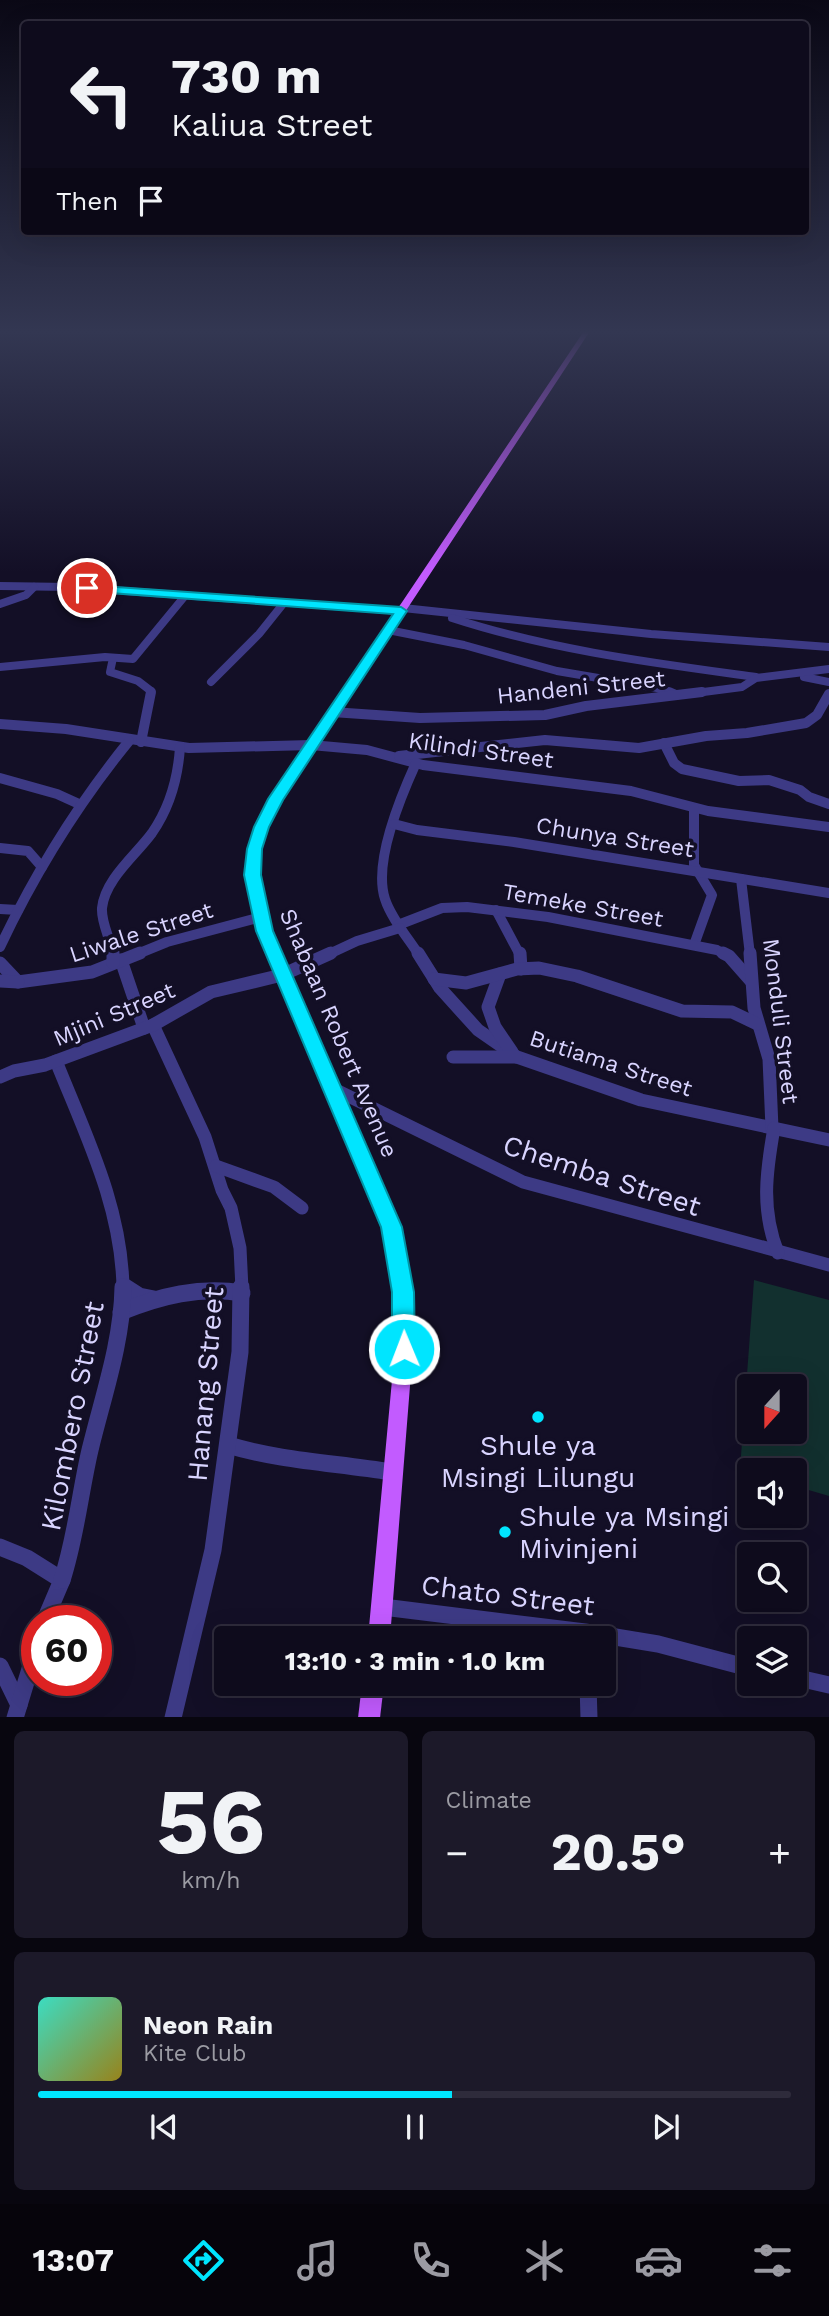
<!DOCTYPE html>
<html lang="en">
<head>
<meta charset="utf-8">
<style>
	:root { --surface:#0e0b1c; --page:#1c1929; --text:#f1f3f6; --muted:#9b9ba3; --line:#2e2b3b; --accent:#00e5ff }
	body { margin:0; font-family:"Work Sans",sans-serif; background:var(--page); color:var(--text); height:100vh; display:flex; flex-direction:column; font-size:26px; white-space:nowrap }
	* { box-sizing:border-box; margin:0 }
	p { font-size:23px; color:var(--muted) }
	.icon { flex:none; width:38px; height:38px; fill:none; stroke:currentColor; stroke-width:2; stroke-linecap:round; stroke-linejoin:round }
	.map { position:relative; height:1717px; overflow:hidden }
	.panel { display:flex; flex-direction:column; gap:14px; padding:14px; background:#08060f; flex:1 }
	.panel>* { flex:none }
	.top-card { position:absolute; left:21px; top:21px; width:788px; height:214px; border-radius:7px; box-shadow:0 7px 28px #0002,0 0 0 2px var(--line); background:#0e0b1c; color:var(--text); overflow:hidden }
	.needle { width:46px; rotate:201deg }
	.fabs { position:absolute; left:737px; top:1374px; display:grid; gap:14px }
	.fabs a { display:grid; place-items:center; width:70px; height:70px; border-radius:7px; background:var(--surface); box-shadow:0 7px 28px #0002,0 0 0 2px var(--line); font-size:35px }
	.speed { position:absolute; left:21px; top:1605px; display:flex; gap:14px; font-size:35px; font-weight:700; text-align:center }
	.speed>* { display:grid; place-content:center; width:91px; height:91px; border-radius:50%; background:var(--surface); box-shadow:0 7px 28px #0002,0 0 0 2px var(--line); line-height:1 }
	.speed .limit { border:10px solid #d22; background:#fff; color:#111 }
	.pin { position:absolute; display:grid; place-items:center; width:60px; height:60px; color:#fff; margin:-30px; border:4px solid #fff; border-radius:50%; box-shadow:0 2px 7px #0007 }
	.me { position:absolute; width:77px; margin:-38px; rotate:359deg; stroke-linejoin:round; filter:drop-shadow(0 0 5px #0008) }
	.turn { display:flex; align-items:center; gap:24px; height:147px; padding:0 35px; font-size:32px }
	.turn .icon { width:91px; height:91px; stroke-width:2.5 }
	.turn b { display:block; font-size:49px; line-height:60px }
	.then { display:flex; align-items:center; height:66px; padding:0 35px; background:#0003; gap:14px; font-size:26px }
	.big { font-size:52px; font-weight:700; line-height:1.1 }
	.panel .tile { flex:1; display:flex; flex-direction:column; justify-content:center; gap:10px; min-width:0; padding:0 24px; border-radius:10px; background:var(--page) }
	.panel .dial { align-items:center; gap:0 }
	.dial b { font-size:91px; line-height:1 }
	.song { display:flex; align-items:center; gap:21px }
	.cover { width:84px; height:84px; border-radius:10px; background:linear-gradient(135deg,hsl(170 70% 55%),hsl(50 70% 35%)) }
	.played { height:7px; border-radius:4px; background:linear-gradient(90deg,var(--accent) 55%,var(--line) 55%) }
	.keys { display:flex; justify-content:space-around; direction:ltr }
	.heat { display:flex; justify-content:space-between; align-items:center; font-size:38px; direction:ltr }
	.panel .tiles { flex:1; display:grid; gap:14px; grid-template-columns:1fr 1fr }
	.tile:last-child { grid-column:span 2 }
	.trip { position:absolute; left:214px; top:1626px; width:402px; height:70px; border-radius:7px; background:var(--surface); box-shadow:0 7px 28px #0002,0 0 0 2px var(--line); font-weight:700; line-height:70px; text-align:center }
	.tabs { display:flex; height:112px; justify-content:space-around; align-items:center; background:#06040b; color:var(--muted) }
	.tabs .icon { width:49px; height:49px }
	.tabs .active { color:var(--accent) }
	.tabs b { font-size:32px; color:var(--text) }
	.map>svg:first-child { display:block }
</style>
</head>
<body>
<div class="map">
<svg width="829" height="1718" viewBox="0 0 829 1718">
	<rect width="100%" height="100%" fill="#130f26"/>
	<path fill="#12302f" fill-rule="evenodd" d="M 754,1280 L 829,1300 L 829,1496 L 795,1486 L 794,1470 L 749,1470 L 749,1472 L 740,1469 ZM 749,1386 L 794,1386 L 794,1432 L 749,1432 Z"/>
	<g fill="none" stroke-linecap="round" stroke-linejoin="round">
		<g stroke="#3d3a85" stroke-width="8">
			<path d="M 0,586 L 70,587 L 401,611"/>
			<path d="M 0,604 L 26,595 L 34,587"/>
			<path d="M 403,608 L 651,634 L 829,647"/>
			<path d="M 452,618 C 550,650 654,663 756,677"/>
			<path d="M 388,630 L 464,645 L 557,671 L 657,688 L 673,694"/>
			<path d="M 113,658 L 110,672 L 138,681 L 151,691 L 150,694"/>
			<path d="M 0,667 L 105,657 L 133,659 L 184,597"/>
			<path d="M 804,677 L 829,682"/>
			<path d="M 211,682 L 259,634 L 283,604"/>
			<path d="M 688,694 L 742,687 L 756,678 L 829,669"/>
		</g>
		<g stroke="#3d3a85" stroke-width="10">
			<path d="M 669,692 L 676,695"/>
			<path d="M 332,712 L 420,718 L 545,715 L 586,706 L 702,692"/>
			<path d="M 0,724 L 66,729 L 189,748 L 311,745 L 367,750 L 423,765 L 631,791 L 708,811 L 829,827"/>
			<path d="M 141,742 L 151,692"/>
			<path d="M 664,743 L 674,763 L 682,769 L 739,781 L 769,780 L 800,790 L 809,797 L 829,804"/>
			<path d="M 399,756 L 545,740 L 639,748 L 706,736 L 747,733 L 806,723 L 817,715 L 829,694"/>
			<path d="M 416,763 C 401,796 373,863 385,899 C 391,918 408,938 419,955"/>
			<path d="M 0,778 L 57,794 L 79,804"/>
			<path d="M 694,808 L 694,865 L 712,895 L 694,945"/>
			<path d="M 394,824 L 417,830 L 514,842 L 829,893"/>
			<path d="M 0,848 L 28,851 L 42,867"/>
			<path d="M 741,879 L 750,955"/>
			<path d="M 0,909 L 18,910"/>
			<path d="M 496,910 L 520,955"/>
			<path d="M 398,925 L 442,908 L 467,907 L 548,917 L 717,950 L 726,955"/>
			<path d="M 0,947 C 35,873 77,805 129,741"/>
			<path d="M 113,955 C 111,939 101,924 102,908 C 105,879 136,855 152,833 C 170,807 178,778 180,747"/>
			<path d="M 135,955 L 167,942 L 261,917"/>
			<path d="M 327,955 L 357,941 L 400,928"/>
		</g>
		<g stroke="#3d3a85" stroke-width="13">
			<path d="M 418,953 L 440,988 L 478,1030 L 517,1057 L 641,1100 L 829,1140"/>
			<path d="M 520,953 L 521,969"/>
			<path d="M 723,953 L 729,956 L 751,981"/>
			<path d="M 750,953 L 754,1008 L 769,1059 L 772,1128"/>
			<path d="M 121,960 L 144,1028"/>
			<path d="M 0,963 L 18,982 L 92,972 L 140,953"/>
			<path d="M 113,963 L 113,953"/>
			<path d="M 500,974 L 488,1007 L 495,1027 L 512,1052"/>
			<path d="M 434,979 L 466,983 L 517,969 L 539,968 L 577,976 L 682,1011 L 732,1012 L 757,1024"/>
			<path d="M 0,981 L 18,982"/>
			<path d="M 153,1025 L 205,1137 L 222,1190 L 231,1208 L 240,1248 L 242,1289"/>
			<path d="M 453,1057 L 516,1057"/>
			<path d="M 56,1061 C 86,1136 122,1207 123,1289"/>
			<path d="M 0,1077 L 14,1071 L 45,1065 L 153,1025 L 211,992 L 282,975 L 331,953"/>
			<path d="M 332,1088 L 523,1182 L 829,1265"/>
			<path d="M 774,1128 C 766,1173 761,1210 778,1253"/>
			<path d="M 216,1166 L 274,1187 L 302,1208"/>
			<path d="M 123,1286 L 128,1289"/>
		</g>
		<g stroke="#3d3a85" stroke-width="17">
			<path d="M 125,1287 L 139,1296 L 154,1299"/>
			<path d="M 121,1312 C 160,1296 200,1286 242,1293"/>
			<path d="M 228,1445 C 281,1461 337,1463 391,1472"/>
			<path d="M 0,1547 L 27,1558 L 62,1580 L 45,1620"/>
			<path d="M 62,1580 C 76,1537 80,1493 90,1450 C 103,1396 122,1343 123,1287"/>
			<path d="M 383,1607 L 585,1632 L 658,1644 L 749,1668"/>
			<path d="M 0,1666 L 19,1705"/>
			<path d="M 794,1677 L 829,1685"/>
			<path d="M 588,1684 L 589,1718"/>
			<path d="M 15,1718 L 37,1646"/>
			<path d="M 173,1718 L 213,1550 L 240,1352 L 241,1287"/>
		</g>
		<g fill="#c25bff" fill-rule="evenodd">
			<path d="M 584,331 L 590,331 L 282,799 L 267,827 L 260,849 L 258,875 L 272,931 L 400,1227 L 412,1292 L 413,1348 L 390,1638 L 368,1638 L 395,1348 L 394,1292 L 384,1227 L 258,931 L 246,875 L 248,849 L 255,827 L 272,796 Z"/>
			<path d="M 362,1684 L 384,1684 L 380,1718 L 358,1718 Z"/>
		</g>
	</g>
	<linearGradient id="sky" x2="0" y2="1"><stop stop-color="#0a0815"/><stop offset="0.58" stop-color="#333752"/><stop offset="1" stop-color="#333752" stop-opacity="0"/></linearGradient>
	<rect width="829" height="572" fill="url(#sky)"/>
	<path fill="#00e5ff" stroke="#0095a6" stroke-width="2" d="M 87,585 L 401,607 L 407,611 L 283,800 L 269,827 L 262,849 L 261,875 L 273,931 L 402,1227 L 414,1292 L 415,1349 L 412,1357 L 404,1360 L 396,1357 L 392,1349 L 392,1292 L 381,1227 L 256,931 L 244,875 L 247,849 L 254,827 L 268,799 L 393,614 L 83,591 L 83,586 Z"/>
	<g fill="#00e5ff" stroke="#130f26" stroke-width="2.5">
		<circle cx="538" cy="1417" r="7"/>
		<circle cx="505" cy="1532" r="7"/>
	</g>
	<g text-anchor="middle" stroke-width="7" stroke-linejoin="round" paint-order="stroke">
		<g font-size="23" fill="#d9d4ff" stroke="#130f26">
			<text transform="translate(581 687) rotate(-6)" y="8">Handeni Street</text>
			<text transform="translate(481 750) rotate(8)" y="8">Kilindi Street</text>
			<text transform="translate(615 837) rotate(9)" y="8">Chunya Street</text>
			<text transform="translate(583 905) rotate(10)" y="8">Temeke Street</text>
			<text transform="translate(141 932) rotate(-18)" y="8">Liwale Street</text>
			<text transform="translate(114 1014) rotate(-23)" y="8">Mjini Street</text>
			<text transform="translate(781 1021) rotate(83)" y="8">Monduli Street</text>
			<text transform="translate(339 1033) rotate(67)" y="8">Shabaan Robert Avenue</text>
			<text transform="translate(611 1063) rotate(18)" y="8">Butiama Street</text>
		</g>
		<g font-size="28" fill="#d9d4ff" stroke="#130f26">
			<text transform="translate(602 1175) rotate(18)" y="10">Chemba Street</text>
			<text transform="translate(205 1384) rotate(-85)" y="10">Hanang Street</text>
			<text transform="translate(72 1416) rotate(-79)" y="10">Kilombero Street</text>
			<text transform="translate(508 1595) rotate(7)" y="10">Chato Street</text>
		</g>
		<g font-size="28" fill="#d9d4ff" stroke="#130f26">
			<text x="538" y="1455">Shule ya<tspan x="538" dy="32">Msingi Lilungu</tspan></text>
			<text x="519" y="1526" text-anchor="start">Shule ya Msingi<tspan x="519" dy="32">Mivinjeni</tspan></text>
		</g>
	</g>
</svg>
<div class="fabs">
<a><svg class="needle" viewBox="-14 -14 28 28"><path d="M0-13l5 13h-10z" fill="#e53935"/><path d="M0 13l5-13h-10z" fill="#9b9ba3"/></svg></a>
<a><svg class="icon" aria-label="sound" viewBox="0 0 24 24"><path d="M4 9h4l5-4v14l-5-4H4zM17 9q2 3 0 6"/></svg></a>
<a><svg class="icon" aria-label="search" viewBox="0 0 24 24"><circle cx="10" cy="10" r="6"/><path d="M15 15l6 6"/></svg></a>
<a><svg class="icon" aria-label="layers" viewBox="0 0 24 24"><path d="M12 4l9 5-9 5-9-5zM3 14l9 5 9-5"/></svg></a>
</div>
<div class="speed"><div class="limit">60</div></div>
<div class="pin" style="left:87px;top:588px;background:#d93025"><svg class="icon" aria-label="arrive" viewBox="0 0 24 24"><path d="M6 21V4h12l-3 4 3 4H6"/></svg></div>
<svg class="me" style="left:404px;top:1349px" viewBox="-20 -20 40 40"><circle r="17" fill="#00e5ff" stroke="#fff" stroke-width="3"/><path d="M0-11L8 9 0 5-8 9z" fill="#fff"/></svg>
<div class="trip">13:10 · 3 min · 1.0 km</div>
<div class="top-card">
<div class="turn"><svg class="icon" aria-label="left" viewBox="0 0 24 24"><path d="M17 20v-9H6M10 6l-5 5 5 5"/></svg><div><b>730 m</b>Kaliua Street</div></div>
<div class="then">Then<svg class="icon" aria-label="arrive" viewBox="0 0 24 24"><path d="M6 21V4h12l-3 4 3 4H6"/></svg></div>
</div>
</div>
<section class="panel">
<div class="tiles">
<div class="tile dial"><b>56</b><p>km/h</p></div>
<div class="tile"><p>Climate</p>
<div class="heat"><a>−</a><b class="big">20.5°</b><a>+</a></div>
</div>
<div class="tile">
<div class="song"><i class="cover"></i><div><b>Neon Rain</b><p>Kite Club</p></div></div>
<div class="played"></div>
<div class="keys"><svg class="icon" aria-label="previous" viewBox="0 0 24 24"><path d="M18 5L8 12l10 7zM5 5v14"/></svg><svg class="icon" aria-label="pause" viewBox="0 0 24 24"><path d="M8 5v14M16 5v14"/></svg><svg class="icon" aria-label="next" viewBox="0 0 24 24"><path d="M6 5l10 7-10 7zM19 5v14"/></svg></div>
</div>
</div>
</section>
<nav class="tabs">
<b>13:07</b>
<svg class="icon active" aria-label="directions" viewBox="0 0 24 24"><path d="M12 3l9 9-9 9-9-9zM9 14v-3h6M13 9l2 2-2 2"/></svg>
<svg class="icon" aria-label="music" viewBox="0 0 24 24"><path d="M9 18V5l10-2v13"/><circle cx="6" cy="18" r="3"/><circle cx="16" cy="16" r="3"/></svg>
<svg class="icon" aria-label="phone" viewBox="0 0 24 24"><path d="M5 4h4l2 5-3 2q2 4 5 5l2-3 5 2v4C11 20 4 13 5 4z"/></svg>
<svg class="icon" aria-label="climate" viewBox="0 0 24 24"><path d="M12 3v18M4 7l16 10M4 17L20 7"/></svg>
<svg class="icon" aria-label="car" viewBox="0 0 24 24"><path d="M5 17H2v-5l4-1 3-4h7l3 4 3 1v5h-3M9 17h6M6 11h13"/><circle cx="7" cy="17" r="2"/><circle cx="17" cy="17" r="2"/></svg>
<svg class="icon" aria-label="filters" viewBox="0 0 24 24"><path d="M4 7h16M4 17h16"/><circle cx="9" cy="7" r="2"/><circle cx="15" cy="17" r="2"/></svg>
</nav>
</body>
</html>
